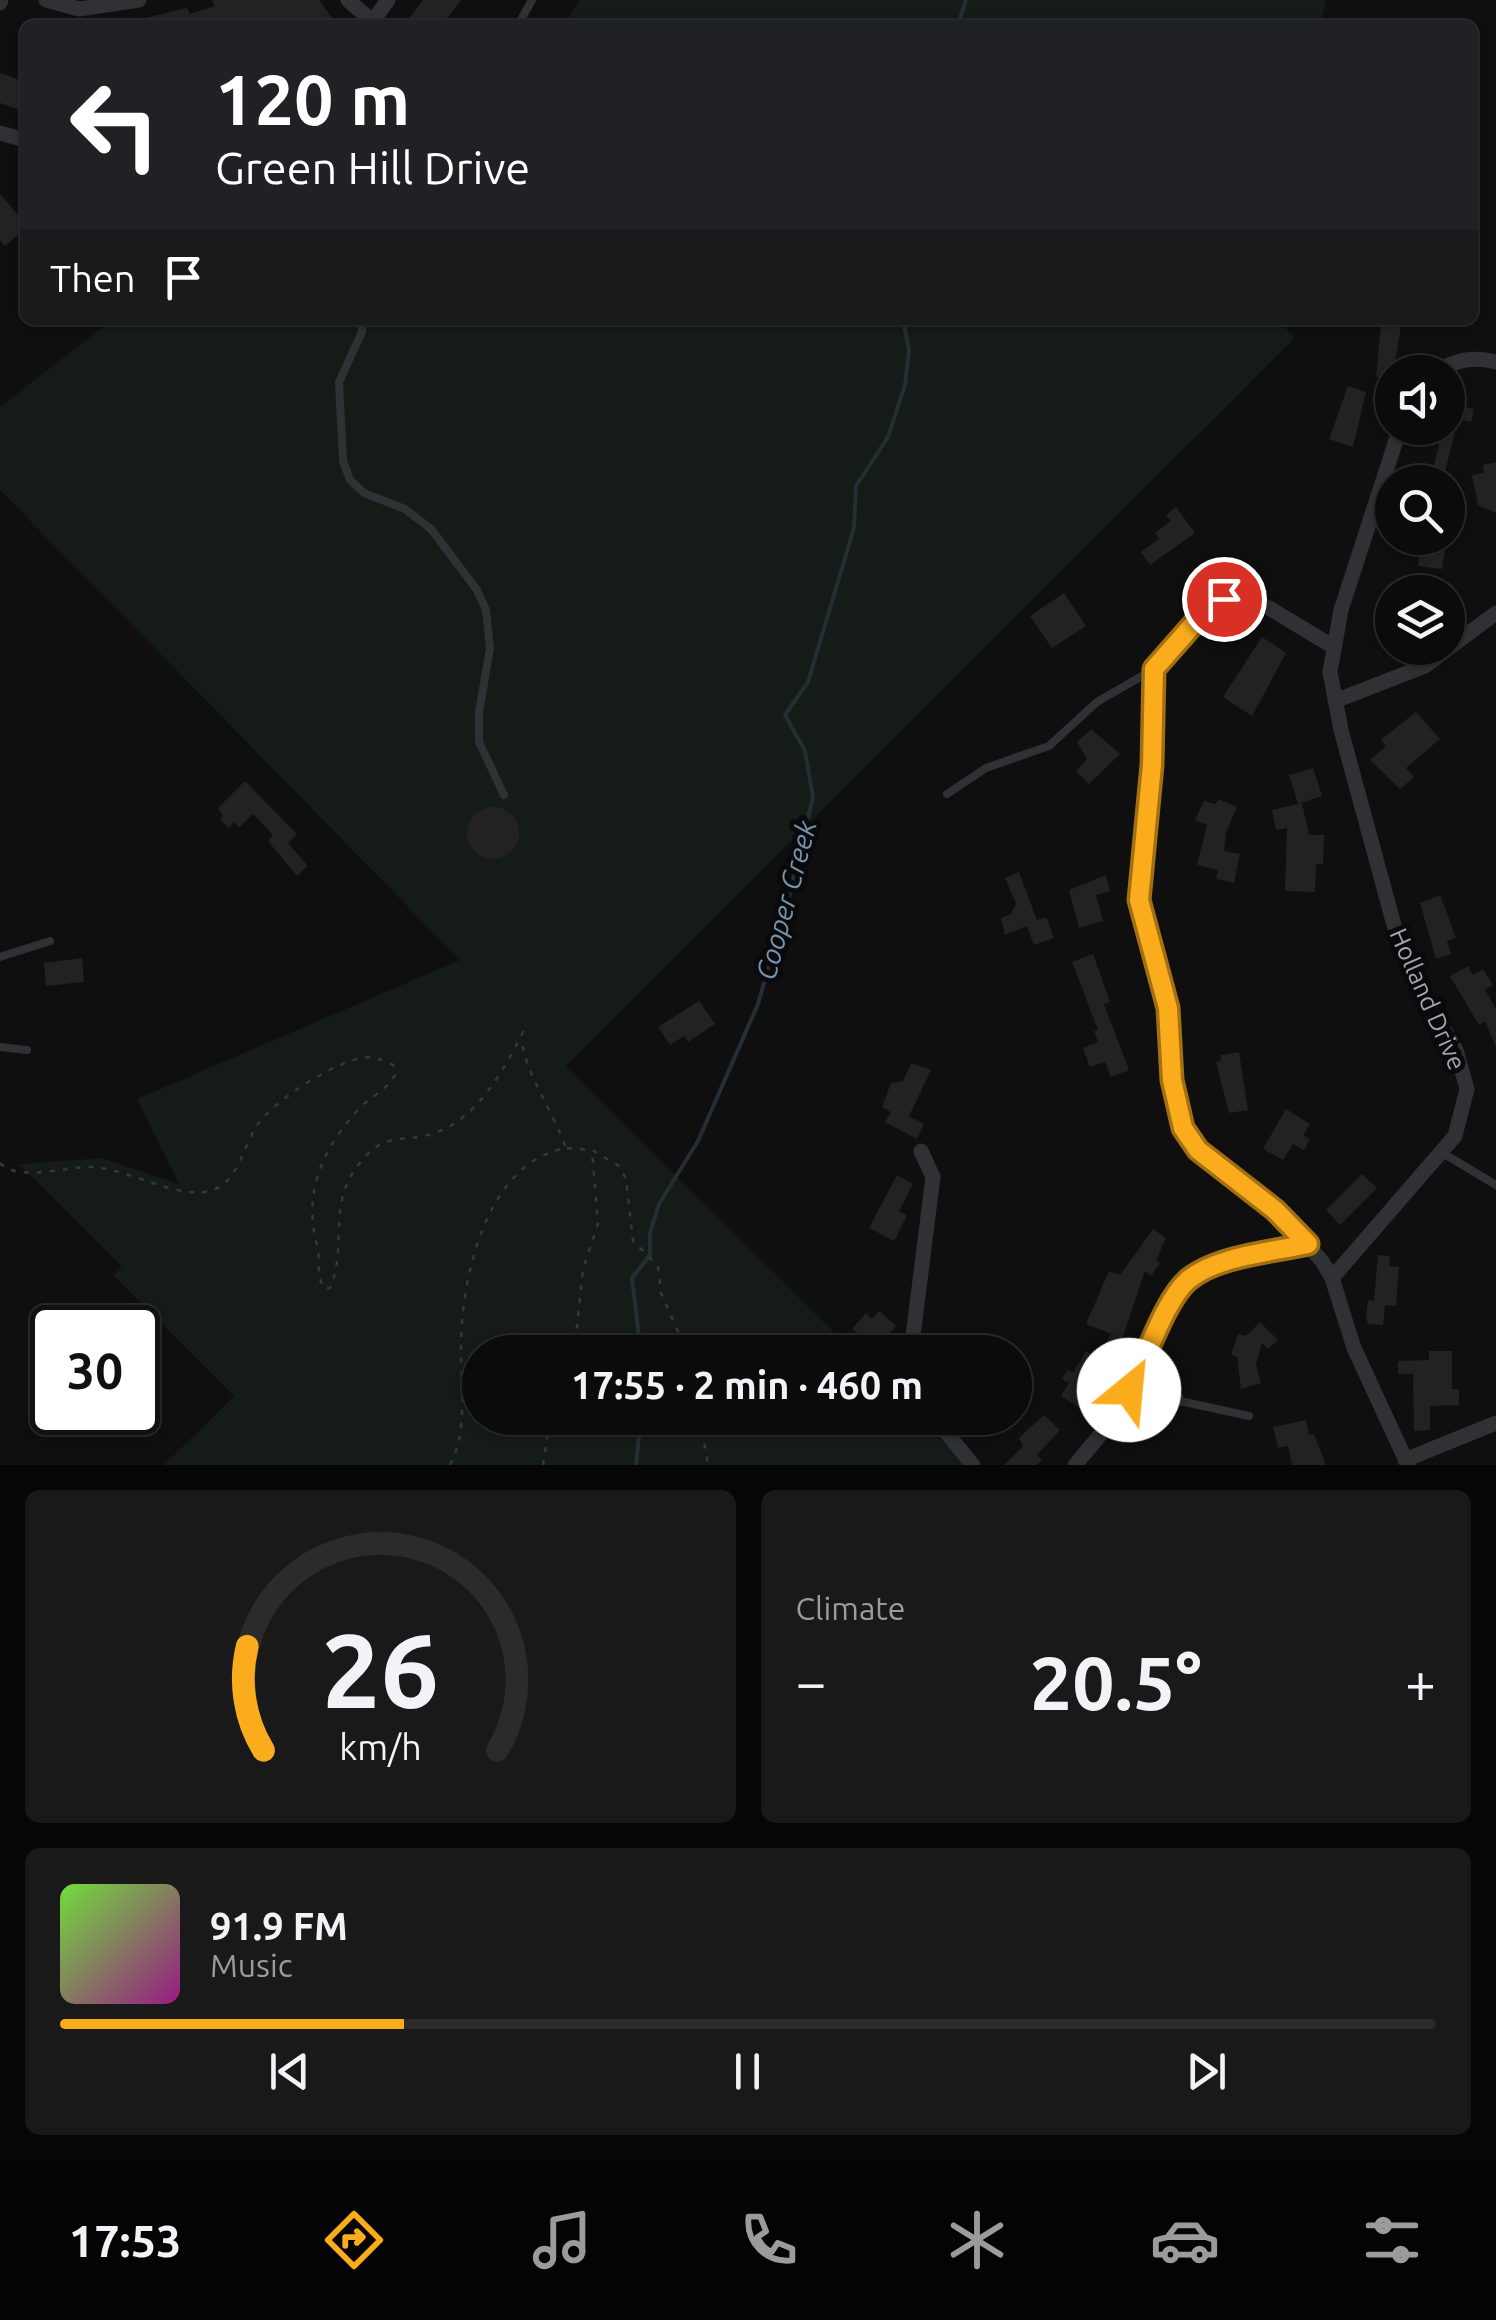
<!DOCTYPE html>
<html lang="en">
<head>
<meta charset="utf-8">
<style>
	:root { --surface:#0b0b0c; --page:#19191a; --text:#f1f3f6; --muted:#9a9b9d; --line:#2b2b2d; --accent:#faac1d }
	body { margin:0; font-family:Ubuntu,sans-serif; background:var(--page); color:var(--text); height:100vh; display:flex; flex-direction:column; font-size:38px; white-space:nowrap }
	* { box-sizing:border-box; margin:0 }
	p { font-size:32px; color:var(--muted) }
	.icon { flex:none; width:55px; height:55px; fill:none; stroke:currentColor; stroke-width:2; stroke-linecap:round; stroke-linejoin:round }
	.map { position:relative; height:1465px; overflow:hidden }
	.panel { display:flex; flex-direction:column; gap:25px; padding:25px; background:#060607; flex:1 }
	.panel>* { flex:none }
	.hud { position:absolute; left:20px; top:20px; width:1458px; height:305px; border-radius:15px; box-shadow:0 2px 8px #0004,0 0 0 2px var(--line); background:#202124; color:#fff; overflow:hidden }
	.buttons { position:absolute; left:1375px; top:355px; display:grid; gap:20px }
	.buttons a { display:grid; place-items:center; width:90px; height:90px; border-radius:50%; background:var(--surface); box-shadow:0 2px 8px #0004,0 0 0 2px var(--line); font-size:50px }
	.speed { position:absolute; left:30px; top:1305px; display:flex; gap:20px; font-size:50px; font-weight:700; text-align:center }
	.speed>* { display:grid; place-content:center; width:130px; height:130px; border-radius:50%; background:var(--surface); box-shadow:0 2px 8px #0004,0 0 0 2px var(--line); line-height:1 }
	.speed .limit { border:5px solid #111; border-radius:15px; background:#fff; color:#111 }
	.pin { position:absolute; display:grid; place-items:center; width:85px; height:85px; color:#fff; margin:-42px; border:5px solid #fff; border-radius:50%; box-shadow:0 2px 10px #0007 }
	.me { position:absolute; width:110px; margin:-55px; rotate:28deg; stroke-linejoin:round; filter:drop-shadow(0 0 8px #0008) }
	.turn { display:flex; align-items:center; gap:35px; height:210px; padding:0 30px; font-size:45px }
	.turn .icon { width:130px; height:130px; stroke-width:2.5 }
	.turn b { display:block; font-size:70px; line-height:85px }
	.then { display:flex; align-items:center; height:95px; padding:0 30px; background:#0003; gap:20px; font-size:38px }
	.big { font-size:75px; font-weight:700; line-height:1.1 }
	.panel .widget { flex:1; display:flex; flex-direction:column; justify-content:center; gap:15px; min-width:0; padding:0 35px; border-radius:15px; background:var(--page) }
	.panel .dial { align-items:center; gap:0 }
	.dial svg { height:260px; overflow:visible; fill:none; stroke:var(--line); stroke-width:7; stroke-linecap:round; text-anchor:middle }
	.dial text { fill:var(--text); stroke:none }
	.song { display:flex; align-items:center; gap:30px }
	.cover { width:120px; height:120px; border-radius:15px; background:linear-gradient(135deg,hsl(100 70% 55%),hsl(310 70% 35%)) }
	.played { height:10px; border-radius:5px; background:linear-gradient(90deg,var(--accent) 25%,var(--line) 25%) }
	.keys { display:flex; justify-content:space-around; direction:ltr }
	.heat { display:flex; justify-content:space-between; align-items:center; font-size:55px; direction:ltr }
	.panel .tiles { flex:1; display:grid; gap:25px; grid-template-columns:1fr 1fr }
	.widget:last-child { grid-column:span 2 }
	.trip { position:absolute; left:462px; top:1335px; width:570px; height:100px; border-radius:50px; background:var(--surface); box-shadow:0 2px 8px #0004,0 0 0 2px var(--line); font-weight:700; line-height:100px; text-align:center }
	.menu { display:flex; height:160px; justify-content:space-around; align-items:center; background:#040405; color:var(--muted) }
	.menu .icon { width:70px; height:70px }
	.menu .selected { color:var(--accent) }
	.menu b { font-size:45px; color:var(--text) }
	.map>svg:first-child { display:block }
</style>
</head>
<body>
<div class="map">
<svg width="1496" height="1465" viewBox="0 0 1496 1465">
	<rect width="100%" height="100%" fill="#0f0f10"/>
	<g fill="#151b16">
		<path d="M 580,0 L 1326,0 L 1321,25 L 564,25 Z"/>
		<path d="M 118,320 L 1278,320 L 1295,338 L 566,1066 L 854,1352 L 480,1352 L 480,1418 L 919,1418 L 966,1465 L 164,1465 L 234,1396 L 113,1275 L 122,1267 L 19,1164 L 102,1158 L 179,1184 L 137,1099 L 460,960 L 0,490 L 0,407 L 100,329 Z"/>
	</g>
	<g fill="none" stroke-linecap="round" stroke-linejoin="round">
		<g stroke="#252e34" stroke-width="4">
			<path d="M 958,25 L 966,0"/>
			<path d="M 621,1352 L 639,1337 L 632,1278 L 650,1255 L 650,1233 L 659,1204 L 698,1141 L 758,1004 L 790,893 L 813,797 L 805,751 L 785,715 L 808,682 L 854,528 L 856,486 L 888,437 L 905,385 L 909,350 L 903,320"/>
			<path d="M 631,1418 L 639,1436 L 636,1465"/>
		</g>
	</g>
	<g fill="#222224">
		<path d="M 212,0 L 319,0 L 337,25 L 138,25 L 137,20 L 187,8 L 190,14 L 215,6 Z"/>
		<path d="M 423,0 L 461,0 L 442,25 L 404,25 Z"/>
		<path d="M 0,73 L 25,82 L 25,112 L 0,103 Z"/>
		<path d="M 0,194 L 25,223 L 25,229 L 5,246 L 0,240 Z"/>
		<path d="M 1381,325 L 1401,327 L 1392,378 L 1376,377 Z"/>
		<path d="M 1348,386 L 1366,392 L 1353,447 L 1329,439 Z"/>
		<path d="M 1448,403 L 1474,409 L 1471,422 L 1458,419 L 1445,472 L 1433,469 L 1440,441 L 1430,438 L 1432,428 L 1448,428 Z"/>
		<path d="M 1496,462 L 1496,513 L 1478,505 L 1472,475 L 1484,473 L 1483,465 Z"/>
		<path d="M 1176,507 L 1195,533 L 1150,565 L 1141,552 L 1159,539 L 1155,533 L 1171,521 L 1166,515 Z"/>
		<path d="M 1422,538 L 1447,538 L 1442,569 L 1418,566 Z"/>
		<path d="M 1064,593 L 1086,626 L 1052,648 L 1030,616 Z"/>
		<path d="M 1262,637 L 1286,653 L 1252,716 L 1223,697 Z"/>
		<path d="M 1416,712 L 1440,739 L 1406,768 L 1414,777 L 1400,789 L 1370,760 L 1386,746 L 1381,740 Z"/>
		<path d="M 1091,729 L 1120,754 L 1089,784 L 1076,771 L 1087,759 L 1077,742 Z"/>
		<path d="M 1313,768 L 1322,796 L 1298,804 L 1289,775 Z"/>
		<path d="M 245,781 L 297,834 L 288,843 L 308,866 L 297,876 L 268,841 L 273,835 L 253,814 L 239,828 L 234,822 L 229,828 L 220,819 L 223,816 L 218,808 Z"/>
		<path d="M 1218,799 L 1237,807 L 1226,832 L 1224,851 L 1240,854 L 1234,883 L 1216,879 L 1218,870 L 1197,865 L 1207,825 L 1195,820 L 1204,801 L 1216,804 Z"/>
		<path d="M 1302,803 L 1309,835 L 1324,835 L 1323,864 L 1316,864 L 1315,892 L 1285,891 L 1287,828 L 1276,830 L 1272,810 Z"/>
		<circle cx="493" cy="833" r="26"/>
		<path d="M 1019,872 L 1037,920 L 1046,917 L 1054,938 L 1034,945 L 1027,926 L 1005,935 L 1001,918 L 1011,914 L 1016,904 L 1005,878 Z"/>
		<path d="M 1106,875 L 1110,891 L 1096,895 L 1103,921 L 1079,928 L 1069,890 Z"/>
		<path d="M 1440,895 L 1456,938 L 1447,941 L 1451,954 L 1436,959 L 1420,903 Z"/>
		<path d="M 1093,954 L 1110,1002 L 1104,1004 L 1129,1070 L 1111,1077 L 1105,1062 L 1090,1067 L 1083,1048 L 1098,1042 L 1094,1031 L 1098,1030 L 1072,962 Z"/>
		<path d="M 82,958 L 84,982 L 46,986 L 44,963 Z"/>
		<path d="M 1468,966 L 1473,975 L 1483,969 L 1493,985 L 1485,990 L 1496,1009 L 1496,1047 L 1485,1021 L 1479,1025 L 1450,976 Z"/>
		<path d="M 699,1001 L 715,1024 L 688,1042 L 684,1036 L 670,1045 L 658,1027 Z"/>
		<path d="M 1239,1052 L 1248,1110 L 1229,1113 L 1216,1062 L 1221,1061 L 1220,1055 Z"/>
		<path d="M 911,1063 L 931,1070 L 909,1116 L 924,1124 L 917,1139 L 885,1122 L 891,1112 L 882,1107 L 891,1083 L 903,1081 Z"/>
		<path d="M 1286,1109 L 1310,1124 L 1303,1135 L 1310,1139 L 1304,1150 L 1293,1144 L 1283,1160 L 1263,1149 Z"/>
		<path d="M 1362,1174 L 1377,1188 L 1340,1225 L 1326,1210 Z"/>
		<path d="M 897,1175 L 913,1184 L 899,1211 L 907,1215 L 894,1241 L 869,1228 Z"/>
		<path d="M 1153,1229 L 1166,1238 L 1156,1260 L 1160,1263 L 1151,1276 L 1145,1271 L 1117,1354 L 1089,1395 L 1095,1398 L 1086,1412 L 1061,1396 L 1069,1383 L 1062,1379 L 1068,1370 L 1073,1373 L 1086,1351 L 1097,1358 L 1111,1334 L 1086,1324 L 1109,1271 L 1120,1275 Z"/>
		<path d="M 1378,1255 L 1390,1256 L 1389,1266 L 1399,1267 L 1396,1306 L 1385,1305 L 1383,1325 L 1368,1324 L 1366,1317 L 1368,1300 L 1374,1301 Z"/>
		<path d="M 879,1311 L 896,1326 L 873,1352 L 859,1352 L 849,1344 L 858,1334 L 852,1329 L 866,1313 L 872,1319 Z"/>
		<path d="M 1260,1322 L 1278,1340 L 1268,1349 L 1262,1343 L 1256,1364 L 1261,1383 L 1241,1389 L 1237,1357 L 1231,1354 L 1238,1334 L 1246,1336 Z"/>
		<path d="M 1429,1351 L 1452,1351 L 1452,1389 L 1459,1389 L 1459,1405 L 1430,1406 L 1430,1430 L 1414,1431 L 1413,1374 L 1398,1374 L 1398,1361 L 1429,1360 Z"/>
		<path d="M 1044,1415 L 1060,1430 L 1037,1455 L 1042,1460 L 1036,1465 L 1004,1465 L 1023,1446 L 1019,1438 Z"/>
		<path d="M 1306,1420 L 1309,1435 L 1314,1434 L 1326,1465 L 1292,1465 L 1288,1446 L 1278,1448 L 1273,1427 Z"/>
	</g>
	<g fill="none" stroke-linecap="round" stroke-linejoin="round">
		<g stroke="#36383c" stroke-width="2.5" stroke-dasharray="5 8" stroke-linecap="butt">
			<path d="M 567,1148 L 592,1150 L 619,1166 L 626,1179 L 633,1241 L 658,1266 L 661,1293 L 687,1352"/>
			<path d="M 0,1163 C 19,1182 64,1167 89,1167 C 125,1166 183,1204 215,1189 C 239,1178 243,1148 256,1127 C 271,1102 341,1056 371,1057 C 378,1058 386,1062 393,1065 L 395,1075 C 385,1092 369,1097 357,1111 C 322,1150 303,1193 317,1245 C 321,1261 315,1276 325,1289 L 330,1288 C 347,1250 328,1207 356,1168 C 386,1127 400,1146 437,1132 C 480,1117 507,1064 526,1026"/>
			<path d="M 565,1352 L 577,1327 L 583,1269 L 598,1224 L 592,1151"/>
			<path d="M 700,1418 L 708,1465"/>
			<path d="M 450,1465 C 469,1430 460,1382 461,1343 C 462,1275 487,1162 566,1148 C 552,1109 528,1079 521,1039"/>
			<path d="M 543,1465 L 550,1418"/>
		</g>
		<g stroke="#303135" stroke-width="8">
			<path d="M 518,25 L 532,0"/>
			<path d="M 362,320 L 362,332 L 339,382 L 343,461 L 350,480 L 364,493 L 405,509 L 431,529 L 477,590 L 486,610 L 490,648 L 479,712 L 479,742 L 504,795"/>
			<path d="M 947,794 L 986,768 L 1049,746 L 1097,702 L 1154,669"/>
			<path d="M 0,957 L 50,941"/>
			<path d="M 0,1047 L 27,1050"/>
			<path d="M 1441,1152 L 1496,1185"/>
			<path d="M 1152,1349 L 1182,1402"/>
			<path d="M 1129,1390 L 1249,1416"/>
		</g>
		<g stroke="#303135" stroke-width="15">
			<path d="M 46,0 L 79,9 L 139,0"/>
			<path d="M 348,0 L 373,22"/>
			<path d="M 0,3 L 1,0"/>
			<path d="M 370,25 L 388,0"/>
			<path d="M 0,133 L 25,140"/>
			<path d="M 1434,372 C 1457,360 1471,356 1496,362"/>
			<path d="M 1400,428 L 1341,610 L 1330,672 L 1341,730 L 1394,925 L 1425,998 L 1456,1050 L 1467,1089 L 1455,1136 L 1332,1278 L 1354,1348 L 1408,1465"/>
			<path d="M 1335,701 L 1425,666 L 1496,613"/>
			<path d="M 1332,1278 L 1322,1261 L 1275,1210 L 1198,1150 L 1183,1128 L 1172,1080 L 1168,1008 L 1139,900 L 1152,765 L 1154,669 L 1198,619 L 1224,599 L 1241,597 L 1269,608 L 1332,646"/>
			<path d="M 911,1352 L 933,1177 L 921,1151"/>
			<path d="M 934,1418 L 973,1465"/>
			<path d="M 1405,1460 L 1496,1423"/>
			<path d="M 1075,1465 L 1115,1417 L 1172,1300 L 1186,1282 L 1201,1271 L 1308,1244"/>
		</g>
	</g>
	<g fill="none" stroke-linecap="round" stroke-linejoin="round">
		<g stroke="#a27013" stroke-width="25">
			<path id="route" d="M 1129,1390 C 1146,1360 1164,1301 1188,1280 C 1217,1256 1272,1252 1308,1244 L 1275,1210 L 1198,1150 L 1183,1128 L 1172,1080 L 1168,1008 L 1139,900 L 1152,765 L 1154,669 L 1198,619 L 1224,599"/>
		</g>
		<use href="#route" stroke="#faac1d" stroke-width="18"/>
	</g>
	<g text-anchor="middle" stroke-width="10" stroke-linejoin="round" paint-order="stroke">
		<g font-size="25" fill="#9fa5b2" stroke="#0a0a0b">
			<text transform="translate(1428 999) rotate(66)" y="9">Holland Drive</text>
		</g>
		<g font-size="28" font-style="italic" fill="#7394b0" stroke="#0a0a0b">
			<text transform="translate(786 900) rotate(-75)" y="10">Cooper Creek</text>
		</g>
	</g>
</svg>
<div class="buttons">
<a><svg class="icon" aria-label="sound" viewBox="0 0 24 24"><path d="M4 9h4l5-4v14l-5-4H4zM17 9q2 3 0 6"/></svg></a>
<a><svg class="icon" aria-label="search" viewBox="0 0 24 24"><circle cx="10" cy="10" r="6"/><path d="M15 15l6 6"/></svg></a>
<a><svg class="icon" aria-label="layers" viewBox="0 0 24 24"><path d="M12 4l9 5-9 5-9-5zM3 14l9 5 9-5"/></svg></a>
</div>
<div class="speed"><div class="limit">30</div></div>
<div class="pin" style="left:1224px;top:599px;background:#d93025"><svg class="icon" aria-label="arrive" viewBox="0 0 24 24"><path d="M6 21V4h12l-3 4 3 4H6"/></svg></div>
<svg class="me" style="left:1129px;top:1390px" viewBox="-20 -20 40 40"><circle r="19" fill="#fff"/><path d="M0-13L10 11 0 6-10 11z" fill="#faac1d"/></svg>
<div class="trip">17:55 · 2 min · 460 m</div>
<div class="hud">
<div class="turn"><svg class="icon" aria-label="left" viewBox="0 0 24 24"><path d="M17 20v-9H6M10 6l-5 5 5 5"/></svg><div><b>120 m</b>Green Hill Drive</div></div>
<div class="then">Then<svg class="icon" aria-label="arrive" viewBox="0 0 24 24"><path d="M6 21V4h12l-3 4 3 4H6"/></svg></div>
</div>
</div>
<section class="panel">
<div class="tiles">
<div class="widget dial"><svg viewBox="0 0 100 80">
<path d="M14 69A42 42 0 1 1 86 69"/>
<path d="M14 69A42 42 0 0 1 9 37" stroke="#faac1d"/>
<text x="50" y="56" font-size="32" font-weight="700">26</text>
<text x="50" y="72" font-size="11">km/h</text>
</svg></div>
<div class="widget"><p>Climate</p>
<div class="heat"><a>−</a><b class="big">20.5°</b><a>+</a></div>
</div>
<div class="widget">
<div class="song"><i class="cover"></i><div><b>91.9 FM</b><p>Music</p></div></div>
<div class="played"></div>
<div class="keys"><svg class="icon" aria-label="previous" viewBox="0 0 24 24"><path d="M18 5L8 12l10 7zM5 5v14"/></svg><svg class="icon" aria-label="pause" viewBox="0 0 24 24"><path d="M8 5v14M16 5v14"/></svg><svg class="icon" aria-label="next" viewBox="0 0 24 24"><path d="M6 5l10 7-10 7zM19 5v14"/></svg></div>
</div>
</div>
</section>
<nav class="menu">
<b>17:53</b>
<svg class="icon selected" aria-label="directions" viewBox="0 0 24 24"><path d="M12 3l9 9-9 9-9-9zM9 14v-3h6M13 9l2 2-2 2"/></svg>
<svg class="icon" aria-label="music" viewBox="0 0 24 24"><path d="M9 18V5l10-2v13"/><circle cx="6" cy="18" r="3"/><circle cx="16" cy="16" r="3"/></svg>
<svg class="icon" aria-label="phone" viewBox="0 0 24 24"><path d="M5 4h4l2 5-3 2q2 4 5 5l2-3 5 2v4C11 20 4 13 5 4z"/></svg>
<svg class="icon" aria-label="climate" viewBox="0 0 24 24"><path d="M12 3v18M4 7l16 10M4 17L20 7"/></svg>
<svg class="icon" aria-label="car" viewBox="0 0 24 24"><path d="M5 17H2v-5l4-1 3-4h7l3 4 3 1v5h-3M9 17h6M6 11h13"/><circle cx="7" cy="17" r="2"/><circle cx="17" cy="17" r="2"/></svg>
<svg class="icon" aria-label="filters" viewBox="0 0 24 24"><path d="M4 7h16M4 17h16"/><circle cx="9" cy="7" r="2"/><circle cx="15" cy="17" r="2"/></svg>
</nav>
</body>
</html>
